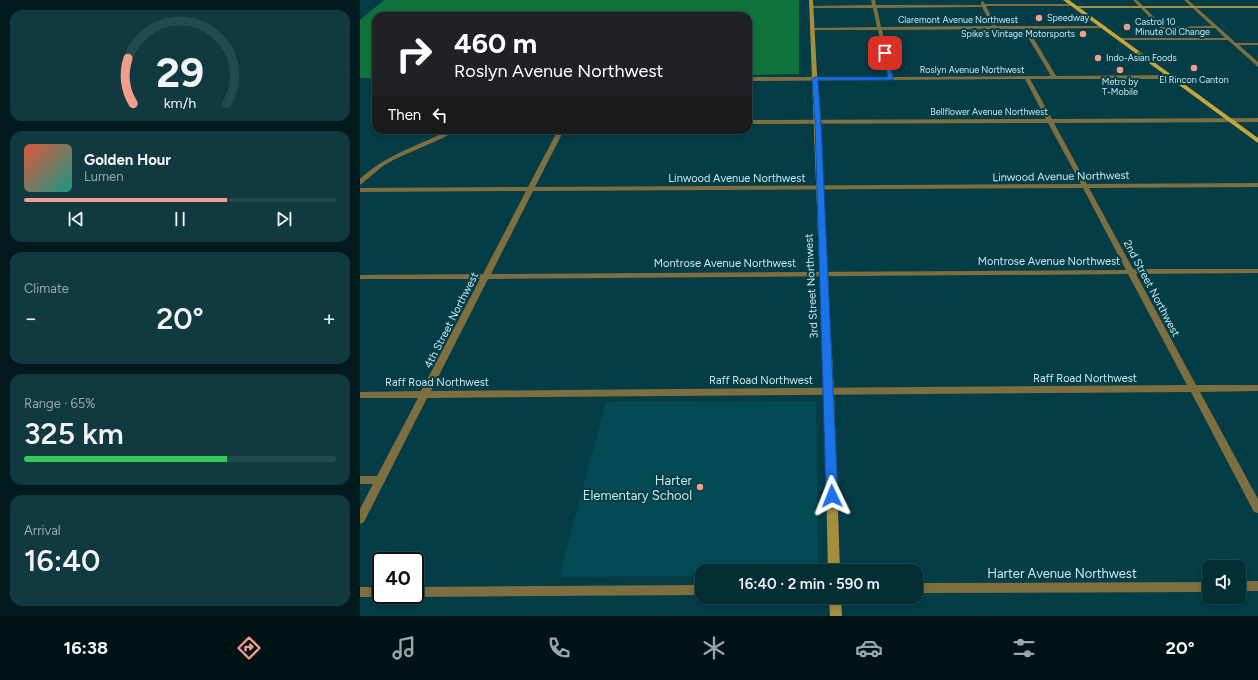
<!DOCTYPE html>
<html lang="en">
<head>
<meta charset="utf-8">
<style>
	:root { --surface:#032e34; --page:#113a40; --text:#f1f3f6; --muted:#97a8ac; --line:#244a4f; --accent:#f49d8c }
	body { margin:0; font-family:Figtree,sans-serif; background:var(--page); color:var(--text); height:100vh; display:flex; flex-direction:column; font-size:15px; white-space:nowrap }
	* { box-sizing:border-box; margin:0 }
	p { font-size:13px; color:var(--muted) }
	.icon { flex:none; width:22px; height:22px; fill:none; stroke:currentColor; stroke-width:2; stroke-linecap:round; stroke-linejoin:round }
	.map { position:relative; flex:1; overflow:hidden }
	.sheet { display:flex; flex-direction:column; gap:10px; padding:10px; background:#02191d; width:360px }
	.sheet>* { flex:none }
	.hud { position:absolute; left:12px; top:12px; width:380px; height:122px; border-radius:12px; box-shadow:0 2px 6px #0003,0 0 0 1px var(--line); background:#202124; color:#fff; overflow:hidden }
	.controls { position:absolute; left:842px; top:560px; display:grid; gap:8px }
	.controls a { display:grid; place-items:center; width:44px; height:44px; border-radius:8px; background:var(--surface); box-shadow:0 2px 6px #0003,0 0 0 1px var(--line); font-size:20px }
	.speed { position:absolute; left:12px; top:552px; display:flex; gap:8px; font-size:20px; font-weight:700; text-align:center }
	.speed>* { display:grid; place-content:center; width:52px; height:52px; border-radius:50%; background:var(--surface); box-shadow:0 2px 6px #0003,0 0 0 1px var(--line); line-height:1 }
	.speed .limit { border:2px solid #111; border-radius:6px; background:#fff; color:#111 }
	.pin { position:absolute; display:grid; place-items:center; width:34px; height:34px; color:#fff; margin:-17px; border-radius:8px; box-shadow:0 2px 6px #0006 }
	.me { position:absolute; width:44px; margin:-22px; rotate:358deg; stroke-linejoin:round; filter:drop-shadow(0 0 3px #0008) }
	.turn { display:flex; align-items:center; gap:14px; height:84px; padding:0 16px; font-size:18px }
	.turn .icon { width:52px; height:52px; stroke-width:2.5 }
	.turn b { display:block; font-size:28px; line-height:34px }
	.then { display:flex; align-items:center; height:38px; padding:0 16px; background:#0003; gap:8px; font-size:15px }
	.big { font-size:30px; font-weight:600; line-height:1.1 }
	.sheet .card { flex:1; display:flex; flex-direction:column; justify-content:center; gap:6px; min-width:0; padding:0 14px; border-radius:12px; background:var(--page) }
	.sheet .dial { align-items:center; gap:0 }
	.dial svg { height:104px; overflow:visible; fill:none; stroke:var(--line); stroke-width:7; stroke-linecap:round; text-anchor:middle }
	.dial text { fill:var(--text); stroke:none }
	.song { display:flex; align-items:center; gap:12px }
	.cover { width:48px; height:48px; border-radius:6px; background:linear-gradient(135deg,hsl(10 70% 55%),hsl(170 70% 35%)) }
	.played { height:4px; border-radius:2px; background:linear-gradient(90deg,var(--accent) 65%,var(--line) 65%) }
	.keys { display:flex; justify-content:space-around; direction:ltr }
	.heat { display:flex; justify-content:space-between; align-items:center; font-size:22px; direction:ltr }
	.charge { height:6px; border-radius:3px; background:linear-gradient(90deg,#34c759 65%,var(--line) 0) }
	.trip { position:absolute; left:335px; top:564px; width:228px; height:40px; border-radius:12px; background:var(--surface); box-shadow:0 2px 6px #0003,0 0 0 1px var(--line); font-weight:600; line-height:40px; text-align:center }
	.dock { display:flex; height:64px; justify-content:space-around; align-items:center; background:#011215; color:var(--muted) }
	.dock .icon { width:28px; height:28px }
	.dock .active { color:var(--accent) }
	.dock b { font-size:18px; color:var(--text) }
	main { display:flex; flex:1; min-height:0 }
	.map>svg:first-child { display:block }
</style>
</head>
<body>
<main>
<section class="sheet">
<div class="card dial"><svg viewBox="0 0 100 80">
<path d="M14 69A42 42 0 1 1 86 69"/>
<path d="M14 69A42 42 0 0 1 10 34" stroke="#f49d8c"/>
<text x="50" y="56" font-size="32" font-weight="700">29</text>
<text x="50" y="72" font-size="11">km/h</text>
</svg></div>
<div class="card">
<div class="song"><i class="cover"></i><div><b>Golden Hour</b><p>Lumen</p></div></div>
<div class="played"></div>
<div class="keys"><svg class="icon" aria-label="previous" viewBox="0 0 24 24"><path d="M18 5L8 12l10 7zM5 5v14"/></svg><svg class="icon" aria-label="pause" viewBox="0 0 24 24"><path d="M8 5v14M16 5v14"/></svg><svg class="icon" aria-label="next" viewBox="0 0 24 24"><path d="M6 5l10 7-10 7zM19 5v14"/></svg></div>
</div>
<div class="card"><p>Climate</p>
<div class="heat"><a>−</a><b class="big">20°</b><a>+</a></div>
</div>
<div class="card"><p>Range · 65%</p><b class="big">325 km</b><div class="charge"></div></div>
<div class="card"><p>Arrival</p><b class="big">16:40</b></div>
</section>
<div class="map">
<svg width="898" height="616" viewBox="0 0 898 616">
	<rect width="100%" height="100%" fill="#043d46"/>
	<path fill="#044a55" d="M 456,401 L 458,571 L 342,571 L 342,576 L 199,577 L 246,402 Z"/>
	<path fill="#10733b" d="M 24,0 L 439,0 L 439,74 L 388,75 L 388,16 L 16,16 L 16,78 L 0,78 L 0,20 Z"/>
	<g fill="none" stroke-linecap="round" stroke-linejoin="round">
		<g fill="#7e6f41" fill-rule="evenodd">
			<path d="M 511,0 L 515,0 L 516,5 L 621,5 L 621,2 L 623,1 L 625,4 L 715,4 L 715,6 L 626,6 L 636,26 L 746,26 L 746,27 L 744,28 L 668,29 L 696,76 L 811,75 L 814,77 L 811,79 L 670,79 L 692,119 L 898,118 L 898,122 L 694,123 L 727,184 L 898,183 L 898,187 L 729,188 L 773,269 L 898,269 L 898,273 L 776,274 L 836,385 L 898,385 L 898,391 L 840,392 L 898,499 L 898,513 L 894,512 L 831,392 L 67,398 L 4,522 L 0,524 L 0,509 L 13,484 L 0,484 L 0,476 L 17,476 L 58,398 L 0,398 L 0,392 L 61,391 L 120,279 L 0,279 L 0,275 L 123,274 L 166,191 L 0,192 L 0,188 L 168,187 L 198,130 L 204,130 L 175,187 L 721,184 L 688,123 L 388,124 L 388,120 L 686,119 L 665,79 L 388,81 L 388,77 L 528,77 L 518,30 L 452,30 L 450,29 L 452,28 L 517,27 L 513,8 L 451,8 L 449,7 L 451,6 L 512,5 ZM 622,7 L 632,26 L 521,27 L 517,8 ZM 663,29 L 691,76 L 533,77 L 522,30 ZM 723,188 L 766,270 L 131,274 L 173,191 ZM 768,274 L 827,385 L 71,391 L 128,279 Z"/>
			<path d="M 773,0 L 777,0 L 804,27 L 852,26 L 824,0 L 828,0 L 876,43 L 898,43 L 898,45 L 879,45 L 898,62 L 898,67 L 868,40 L 758,40 L 758,39 L 760,38 L 865,38 L 855,28 L 801,29 Z"/>
			<path d="M 89,130 L 96,130 L 83,138 L 35,159 L 23,166 L 0,185 L 0,179 C 25,155 58,146 89,130 Z"/>
			<rect x="879" y="581" width="19" height="10"/>
			<path d="M 849,582 L 849,592 L 556,593 L 556,583 Z"/>
			<path d="M 342,585 L 342,595 L 55,597 L 51,595 L 55,595 L 55,587 Z"/>
			<path d="M 0,587 L 21,587 L 21,595 L 25,595 L 21,597 L 0,597 Z"/>
		</g>
		<g fill="#a68e41" fill-rule="evenodd">
			<path d="M 449,0 L 453,0 L 474,392 L 480,571 L 468,571 L 464,392 Z"/>
			<path d="M 716,6 L 898,6 L 898,8 L 714,8 L 714,7 Z"/>
			<path d="M 469,597 L 481,597 L 482,616 L 470,616 Z"/>
		</g>
		<path fill="#c5a63d" fill-rule="evenodd" d="M 703,0 L 709,0 L 898,138 L 898,143 Z"/>
	</g>
	<path fill="#1a73e8" stroke="#114b97" d="M 525,52 L 528,53 L 533,80 L 458,80 L 461,122 L 478,496 L 476,500 L 472,501 L 468,500 L 466,496 L 455,122 L 452,79 L 455,77 L 528,77 L 523,53 Z"/>
	<g fill="#f49d8c" stroke="#043d46" stroke-width="1.5">
		<circle cx="679" cy="18" r="4"/>
		<circle cx="767" cy="27" r="4"/>
		<circle cx="723" cy="34" r="4"/>
		<circle cx="738" cy="58" r="4"/>
		<circle cx="834" cy="68" r="4"/>
		<circle cx="760" cy="70" r="4"/>
		<circle cx="340" cy="487" r="4"/>
	</g>
	<g text-anchor="middle" stroke-width="4" stroke-linejoin="round" paint-order="stroke">
		<g font-size="9" fill="#c7e8ee" stroke="#043d46" text-anchor="start">
			<text x="687" y="21">Speedway</text>
			<text x="775" y="25">Castrol 10<tspan x="775" dy="10">Minute Oil Change</tspan></text>
			<text x="715" y="37" text-anchor="end">Spike's Vintage Motorsports</text>
			<text x="746" y="61">Indo-Asian Foods</text>
			<text x="834" y="83" text-anchor="middle">El Rincon Canton</text>
			<text x="760" y="85" text-anchor="middle">Metro by<tspan x="760" dy="10">T-Mobile</tspan></text>
		</g>
		<g font-size="9" fill="#c7e8ee" stroke="#043d46">
			<text x="598" y="23">Claremont Avenue Northwest</text>
			<text x="612" y="73">Roslyn Avenue Northwest</text>
			<text x="629" y="115">Bellflower Avenue Northwest</text>
		</g>
		<g font-size="11" fill="#c7e8ee" stroke="#043d46">
			<text transform="translate(701 176) rotate(-1)" y="4">Linwood Avenue Northwest</text>
			<text x="377" y="182">Linwood Avenue Northwest</text>
			<text x="689" y="265">Montrose Avenue Northwest</text>
			<text x="365" y="267">Montrose Avenue Northwest</text>
			<text transform="translate(451 286) rotate(-93)" y="4">3rd Street Northwest</text>
			<text transform="translate(792 288) rotate(62)" y="4">2nd Street Northwest</text>
			<text transform="translate(91 320) rotate(-63)" y="4">4th Street Northwest</text>
			<text x="725" y="382">Raff Road Northwest</text>
			<text x="401" y="384">Raff Road Northwest</text>
			<text x="77" y="386">Raff Road Northwest</text>
		</g>
		<g font-size="13" fill="#c7e8ee" stroke="#043d46" text-anchor="end">
			<text x="332" y="485">Harter<tspan x="332" dy="15">Elementary School</tspan></text>
		</g>
		<g font-size="13" fill="#c7e8ee" stroke="#043d46">
			<text x="702" y="578">Harter Avenue Northwest</text>
		</g>
	</g>
</svg>
<div class="controls">
<a><svg class="icon" aria-label="sound" viewBox="0 0 24 24"><path d="M4 9h4l5-4v14l-5-4H4zM17 9q2 3 0 6"/></svg></a>
</div>
<div class="speed"><div class="limit">40</div></div>
<div class="pin" style="left:525px;top:53px;background:#d93025"><svg class="icon" aria-label="arrive" viewBox="0 0 24 24"><path d="M6 21V4h12l-3 4 3 4H6"/></svg></div>
<svg class="me" style="left:472px;top:496px" viewBox="-20 -20 40 40"><path d="M0-17L14 15 0 8-14 15z" fill="#1a73e8" stroke="#fff" stroke-width="4"/></svg>
<div class="trip">16:40 · 2 min · 590 m</div>
<div class="hud">
<div class="turn"><svg class="icon" aria-label="right" viewBox="0 0 24 24"><path d="M7 20v-9h11M14 6l5 5-5 5"/></svg><div><b>460 m</b>Roslyn Avenue Northwest</div></div>
<div class="then">Then<svg class="icon" aria-label="left" viewBox="0 0 24 24"><path d="M17 20v-9H6M10 6l-5 5 5 5"/></svg></div>
</div>
</div>
</main>
<nav class="dock">
<b>16:38</b>
<svg class="icon active" aria-label="directions" viewBox="0 0 24 24"><path d="M12 3l9 9-9 9-9-9zM9 14v-3h6M13 9l2 2-2 2"/></svg>
<svg class="icon" aria-label="music" viewBox="0 0 24 24"><path d="M9 18V5l10-2v13"/><circle cx="6" cy="18" r="3"/><circle cx="16" cy="16" r="3"/></svg>
<svg class="icon" aria-label="phone" viewBox="0 0 24 24"><path d="M5 4h4l2 5-3 2q2 4 5 5l2-3 5 2v4C11 20 4 13 5 4z"/></svg>
<svg class="icon" aria-label="climate" viewBox="0 0 24 24"><path d="M12 3v18M4 7l16 10M4 17L20 7"/></svg>
<svg class="icon" aria-label="car" viewBox="0 0 24 24"><path d="M5 17H2v-5l4-1 3-4h7l3 4 3 1v5h-3M9 17h6M6 11h13"/><circle cx="7" cy="17" r="2"/><circle cx="17" cy="17" r="2"/></svg>
<svg class="icon" aria-label="filters" viewBox="0 0 24 24"><path d="M4 7h16M4 17h16"/><circle cx="9" cy="7" r="2"/><circle cx="15" cy="17" r="2"/></svg>
<b>20°</b>
</nav>
</body>
</html>
